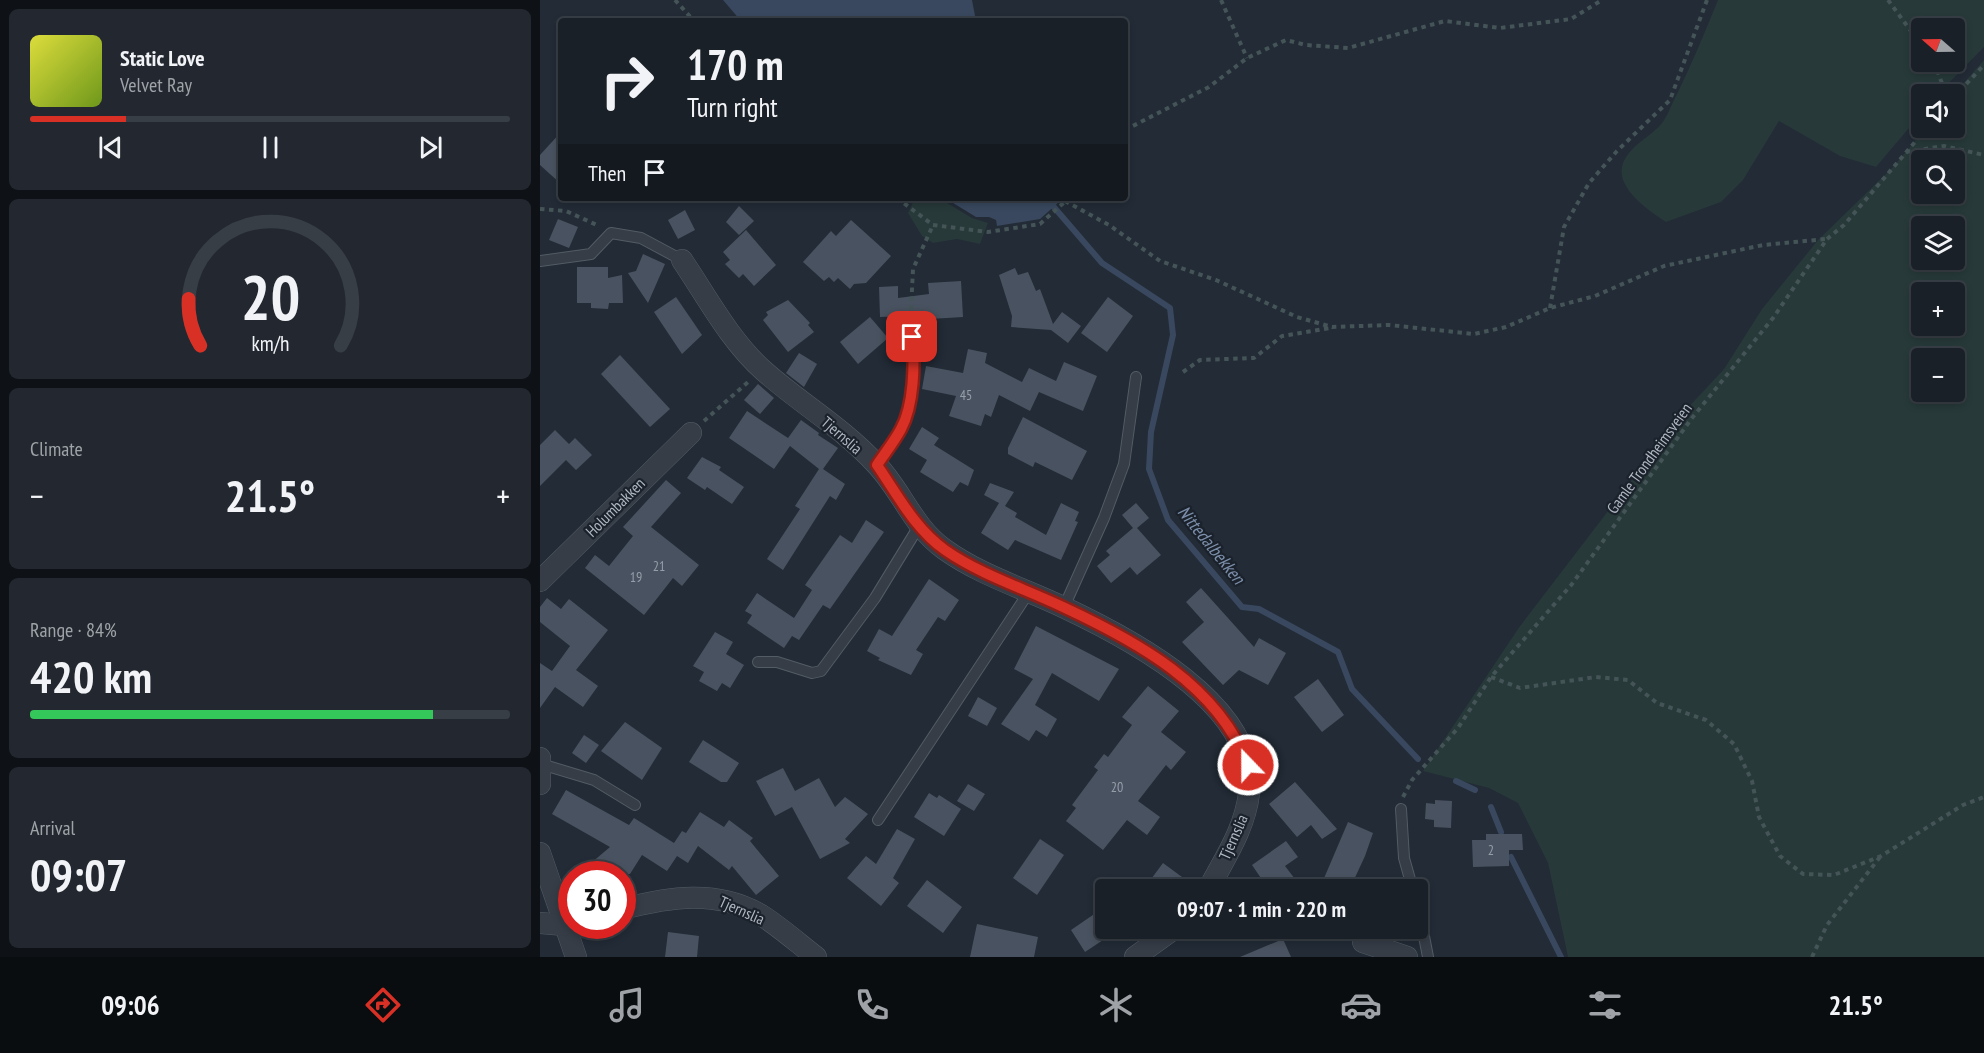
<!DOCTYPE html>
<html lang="en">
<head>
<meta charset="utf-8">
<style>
	:root { --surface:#1a2028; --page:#232830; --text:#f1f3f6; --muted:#9fa3a8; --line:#383e45; --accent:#d93025 }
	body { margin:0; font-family:"PT Sans Narrow",sans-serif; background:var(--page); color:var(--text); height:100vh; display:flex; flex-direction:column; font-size:22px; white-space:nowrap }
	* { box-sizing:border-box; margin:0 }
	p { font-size:20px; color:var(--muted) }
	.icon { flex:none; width:33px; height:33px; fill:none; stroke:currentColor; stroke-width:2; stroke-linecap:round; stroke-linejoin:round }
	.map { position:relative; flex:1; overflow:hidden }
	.details { display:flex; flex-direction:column; gap:9px; padding:9px; background:#0e1216; width:540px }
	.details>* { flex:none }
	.top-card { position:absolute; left:18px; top:18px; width:570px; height:183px; border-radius:6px; box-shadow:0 3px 9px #0003,0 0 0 2px var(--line); background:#1a2028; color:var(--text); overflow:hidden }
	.needle { width:39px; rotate:290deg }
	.tools { position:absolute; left:1371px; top:18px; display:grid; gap:12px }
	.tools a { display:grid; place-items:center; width:54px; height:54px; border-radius:6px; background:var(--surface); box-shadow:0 3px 9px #0003,0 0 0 2px var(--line); font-size:30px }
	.speed { position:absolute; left:18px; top:861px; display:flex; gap:12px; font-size:30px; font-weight:700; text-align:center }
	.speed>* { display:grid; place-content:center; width:78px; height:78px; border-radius:50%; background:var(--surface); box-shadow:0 3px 9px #0003,0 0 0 2px var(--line); line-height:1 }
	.speed .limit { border:9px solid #d22; background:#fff; color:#111 }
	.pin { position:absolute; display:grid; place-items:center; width:51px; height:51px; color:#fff; margin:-26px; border-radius:12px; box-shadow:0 3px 9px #0006 }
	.me { position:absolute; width:66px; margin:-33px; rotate:338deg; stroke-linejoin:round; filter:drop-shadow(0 0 4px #0008) }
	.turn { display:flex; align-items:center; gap:21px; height:126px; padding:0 30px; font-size:27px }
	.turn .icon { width:78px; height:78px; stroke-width:2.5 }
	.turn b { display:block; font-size:42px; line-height:51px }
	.then { display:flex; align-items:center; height:57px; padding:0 30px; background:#0003; gap:12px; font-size:22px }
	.big { font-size:45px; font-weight:700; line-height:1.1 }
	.details .card { flex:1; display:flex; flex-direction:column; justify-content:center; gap:9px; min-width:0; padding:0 21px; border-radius:9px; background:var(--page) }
	.details .dial { align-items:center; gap:0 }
	.dial svg { height:156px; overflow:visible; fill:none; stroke:var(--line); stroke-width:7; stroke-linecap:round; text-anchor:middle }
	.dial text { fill:var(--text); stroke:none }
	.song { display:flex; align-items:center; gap:18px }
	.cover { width:72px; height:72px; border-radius:9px; background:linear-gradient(135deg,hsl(60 70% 55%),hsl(80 70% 35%)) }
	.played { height:6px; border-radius:3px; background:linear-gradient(90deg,var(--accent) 20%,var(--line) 20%) }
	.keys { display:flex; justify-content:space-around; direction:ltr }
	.heat { display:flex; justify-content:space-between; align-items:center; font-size:33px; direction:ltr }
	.charge { height:9px; border-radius:4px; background:linear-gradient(90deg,#34c759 84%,var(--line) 0) }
	.trip { position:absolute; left:555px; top:879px; width:333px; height:60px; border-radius:6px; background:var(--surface); box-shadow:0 3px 9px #0003,0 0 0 2px var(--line); font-weight:700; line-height:60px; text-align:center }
	.tabs { display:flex; height:96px; justify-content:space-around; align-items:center; background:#0a0d10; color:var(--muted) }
	.tabs .icon { width:42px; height:42px }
	.tabs .active { color:var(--accent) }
	.tabs b { font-size:27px; color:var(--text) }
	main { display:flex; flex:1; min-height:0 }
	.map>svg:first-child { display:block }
</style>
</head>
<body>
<main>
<section class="details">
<div class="card">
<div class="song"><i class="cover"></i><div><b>Static Love</b><p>Velvet Ray</p></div></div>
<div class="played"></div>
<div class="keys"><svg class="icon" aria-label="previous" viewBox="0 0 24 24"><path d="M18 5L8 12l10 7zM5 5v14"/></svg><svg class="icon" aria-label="pause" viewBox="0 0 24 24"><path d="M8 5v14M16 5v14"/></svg><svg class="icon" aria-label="next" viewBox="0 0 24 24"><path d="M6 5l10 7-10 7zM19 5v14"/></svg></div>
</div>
<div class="card dial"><svg viewBox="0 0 100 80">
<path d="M14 69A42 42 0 1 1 86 69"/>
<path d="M14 69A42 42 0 0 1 8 45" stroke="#d93025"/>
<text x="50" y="56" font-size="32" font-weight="700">20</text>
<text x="50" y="72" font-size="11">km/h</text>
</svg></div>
<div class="card"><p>Climate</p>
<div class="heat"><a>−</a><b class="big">21.5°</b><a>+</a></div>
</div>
<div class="card"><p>Range · 84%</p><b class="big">420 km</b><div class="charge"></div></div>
<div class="card"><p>Arrival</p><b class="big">09:07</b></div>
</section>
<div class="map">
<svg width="1444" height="957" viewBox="0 0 1444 957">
	<rect width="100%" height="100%" fill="#222b36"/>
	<g fill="#273939" fill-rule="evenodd">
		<path d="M 1178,0 L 1444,0 L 1444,47 L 1398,94 L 1382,94 L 1381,114 L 1336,167 L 1300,156 L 1239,121 L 1203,180 L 1181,202 L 1126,222 C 1110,212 1077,189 1082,167 C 1086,147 1111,137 1122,123 C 1128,115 1132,103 1137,94 C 1152,63 1165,32 1178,0 ZM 1382,28 L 1414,28 L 1414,62 L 1382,62 Z"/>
		<path d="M 1444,60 L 1444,957 L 1028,957 L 1008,863 L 978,803 L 949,788 L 883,771 L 980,626 L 1143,413 L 1184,369 L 1222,309 L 1278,240 L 1352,168 L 1386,128 L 1414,128 L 1414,94 ZM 1382,160 L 1414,160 L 1414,194 L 1382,194 ZM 1382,226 L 1414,226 L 1414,260 L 1382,260 ZM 1382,292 L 1414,292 L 1414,326 L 1382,326 ZM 1382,358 L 1414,358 L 1414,392 L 1382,392 Z"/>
		<path d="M 375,198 L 389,198 L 398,202 L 402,200 L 432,218 L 448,223 L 440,244 L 417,239 L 393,243 L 382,236 L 368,213 Z"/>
	</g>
	<g fill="#39485e">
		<path d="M 183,0 L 432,0 L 436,21 L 201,21 Z"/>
		<path d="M 405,198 L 517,198 L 519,202 L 500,219 L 457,226 L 456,220 L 449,217 L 436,217 Z"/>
	</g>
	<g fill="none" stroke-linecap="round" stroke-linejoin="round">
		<g stroke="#39485e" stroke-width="6">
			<path d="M 513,206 L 562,263 L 630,308 L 633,335 L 611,432 L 609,469 L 628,520 L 702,607 L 719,609 L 798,652 L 812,689 L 878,759"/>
			<path d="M 916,781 L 935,790"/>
			<path d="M 951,807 L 961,832"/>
			<path d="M 971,857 L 1021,957"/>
		</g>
	</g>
	<g fill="#495260">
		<path d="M 21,132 L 21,184 L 0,165 L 0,155 Z"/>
		<path d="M 199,206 L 214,221 L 199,235 L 186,222 Z"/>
		<path d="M 145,210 L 155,230 L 138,239 L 128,220 Z"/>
		<path d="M 18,219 L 38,227 L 29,248 L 9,240 Z"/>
		<path d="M 311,220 L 351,256 L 326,283 L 314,284 L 310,289 L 298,278 L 294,282 L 289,277 L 284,281 L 263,262 L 291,231 L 296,236 Z"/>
		<path d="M 206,230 L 236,265 L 214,286 L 203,274 L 199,278 L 185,264 L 190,260 L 183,252 Z"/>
		<path d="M 103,254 L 125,264 L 108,303 L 88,273 L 96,271 Z"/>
		<path d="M 37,267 L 68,267 L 68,278 L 82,275 L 83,303 L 69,303 L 68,309 L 51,308 L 51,303 L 37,303 Z"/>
		<path d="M 475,268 L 478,275 L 488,272 L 496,291 L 500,289 L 513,324 L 522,312 L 541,326 L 528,343 L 511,330 L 471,327 L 472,316 L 459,275 Z"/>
		<path d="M 421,281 L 423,317 L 390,319 L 390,315 L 340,317 L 339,287 L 358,286 L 358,298 L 389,294 L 388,283 Z"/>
		<path d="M 136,297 L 162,335 L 142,354 L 114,312 Z"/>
		<path d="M 568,297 L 593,316 L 567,352 L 541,333 Z"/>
		<path d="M 248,300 L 270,323 L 268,325 L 274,332 L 248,352 L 223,320 L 228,315 L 226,312 Z"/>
		<path d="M 330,317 L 348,338 L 318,364 L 300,342 Z"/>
		<path d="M 428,349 L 447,353 L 445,363 L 482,382 L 489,368 L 516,381 L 524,362 L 557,376 L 543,411 L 499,392 L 490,411 L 459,395 L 451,417 L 445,414 L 441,426 L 409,416 L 416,396 L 382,389 L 386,366 L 423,373 Z"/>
		<path d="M 259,353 L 277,364 L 264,387 L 246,373 Z"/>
		<path d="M 80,355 L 130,409 L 110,427 L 61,374 Z"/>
		<path d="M 218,384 L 234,398 L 220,414 L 204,400 Z"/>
		<path d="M 207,411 L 248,438 L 261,420 L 279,433 L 278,435 L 298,448 L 283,469 L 305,484 L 296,500 L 290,496 L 243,570 L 227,559 L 260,509 L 255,506 L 279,469 L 250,446 L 234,469 L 189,438 Z"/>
		<path d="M 483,417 L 547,451 L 532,480 L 495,462 L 493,467 L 468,454 L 468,448 Z"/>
		<path d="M 382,427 L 399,438 L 394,445 L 434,470 L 428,486 L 420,482 L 413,492 L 380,472 L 387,460 L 369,449 Z"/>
		<path d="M 15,430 L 29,444 L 35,438 L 52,455 L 36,470 L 26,460 L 0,486 L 0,445 Z"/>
		<path d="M 162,457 L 181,467 L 179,470 L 204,487 L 192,504 L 167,487 L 165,490 L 147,478 Z"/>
		<path d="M 126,480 L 141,493 L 111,527 L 159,565 L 142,586 L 133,578 L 104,615 L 45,568 L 55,555 L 69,566 L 93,536 L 83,527 Z"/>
		<path d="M 450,483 L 474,492 L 465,506 L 477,513 L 475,517 L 506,535 L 521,503 L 539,512 L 535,521 L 538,522 L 521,560 L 475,540 L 468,550 L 441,533 L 459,503 L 444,495 Z"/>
		<path d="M 596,503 L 609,518 L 597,528 L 621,555 L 597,575 L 590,567 L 571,583 L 557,566 L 570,555 L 566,551 L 593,528 L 582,515 Z"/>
		<path d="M 326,520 L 344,532 L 290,609 L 283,605 L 259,640 L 252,636 L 244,648 L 207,623 L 212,615 L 205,611 L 217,593 L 254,618 L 272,590 L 265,585 L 300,535 L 312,543 Z"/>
		<path d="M 389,579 L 419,600 L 405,621 L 398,617 L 376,650 L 383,654 L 371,675 L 338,660 L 340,658 L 327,651 L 339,629 L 352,636 Z"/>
		<path d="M 661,588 L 714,647 L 719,638 L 746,653 L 728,685 L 699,670 L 683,685 L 642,642 L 664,622 L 646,602 Z"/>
		<path d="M 7,598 L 21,609 L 29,599 L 68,630 L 36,670 L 58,686 L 43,707 L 15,687 L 0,708 L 0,663 L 12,671 L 30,646 L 0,622 L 0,607 Z"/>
		<path d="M 496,626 L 579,669 L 559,701 L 512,673 L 495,705 L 517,719 L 507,737 L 496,730 L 489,741 L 461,724 L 493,679 L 474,669 Z"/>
		<path d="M 175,632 L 193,642 L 186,654 L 204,665 L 190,688 L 182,683 L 177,691 L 159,681 L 164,672 L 153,666 Z"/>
		<path d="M 778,679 L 804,715 L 782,732 L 754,697 Z"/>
		<path d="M 608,686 L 639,711 L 621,732 L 646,752 L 631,770 L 626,765 L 598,801 L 620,817 L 607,835 L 587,820 L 563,850 L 526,821 L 536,808 L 532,805 L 558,770 L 554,767 L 564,754 L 568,757 L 592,725 L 582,717 Z"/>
		<path d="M 438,697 L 457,708 L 447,726 L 428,716 Z"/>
		<path d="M 85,722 L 122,748 L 102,780 L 61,751 Z"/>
		<path d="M 44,735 L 59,745 L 46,763 L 32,753 Z"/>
		<path d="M 163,740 L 199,763 L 187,782 L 181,782 L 149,762 Z"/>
		<path d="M 243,768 L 255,791 L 279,778 L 295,807 L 305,797 L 328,814 L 305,839 L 310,843 L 280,859 L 252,807 L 235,816 L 216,781 Z"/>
		<path d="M 755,782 L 797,829 L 782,839 L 771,825 L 757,837 L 729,804 Z"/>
		<path d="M 428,784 L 445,794 L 434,811 L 417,801 Z"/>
		<path d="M 26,790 L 89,825 L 94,818 L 134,843 L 142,831 L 146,833 L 160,812 L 184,827 L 189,820 L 213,838 L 210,841 L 239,876 L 216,895 L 192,866 L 189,870 L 158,846 L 148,863 L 137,856 L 127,871 L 102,855 L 90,874 L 38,874 L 70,847 L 12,814 Z"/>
		<path d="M 389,793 L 397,798 L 399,795 L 421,809 L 404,836 L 374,817 Z"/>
		<path d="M 895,800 L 912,801 L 911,828 L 894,827 L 894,820 L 885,819 L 886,803 L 895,804 Z"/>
		<path d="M 808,822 L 833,833 L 825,856 L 812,884 L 808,882 L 805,890 L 779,890 Z"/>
		<path d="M 357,829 L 375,839 L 353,878 L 359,883 L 341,906 L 307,878 L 326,856 L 336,864 Z"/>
		<path d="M 946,834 L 982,834 L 983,850 L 969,850 L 969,866 L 933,867 L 932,840 L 946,840 Z"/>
		<path d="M 500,839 L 524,855 L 497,895 L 473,878 Z"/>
		<path d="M 746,841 L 758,857 L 745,866 L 755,879 L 739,890 L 729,890 L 712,865 Z"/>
		<path d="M 623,863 L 642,877 L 632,890 L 603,890 Z"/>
		<path d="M 387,880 L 422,907 L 403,933 L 367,906 Z"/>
		<path d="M 566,906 L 566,938 L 545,952 L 531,930 Z"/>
		<path d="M 437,924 L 498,937 L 494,957 L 430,957 Z"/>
		<path d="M 128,932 L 159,936 L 157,957 L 125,957 Z"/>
		<path d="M 743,939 L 751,957 L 700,957 Z"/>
	</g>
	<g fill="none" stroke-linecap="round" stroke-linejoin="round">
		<g stroke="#535b64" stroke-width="12">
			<g id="lane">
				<path d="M 0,261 L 51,254 L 71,233 L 101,238 L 142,260"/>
				<path d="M 337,465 C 345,453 354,442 361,429 C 376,402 374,353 371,323"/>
				<path d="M 524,607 L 564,518 L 584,464 L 596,377"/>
				<path d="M 218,662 L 237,662 L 272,673 L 281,671 L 335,598 L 379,526"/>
				<path d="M 1,764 L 54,780 L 95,805"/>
				<path d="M 861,809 L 864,858 L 873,890"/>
				<path d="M 338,820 L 489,592"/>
				<path d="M 878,905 L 888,957"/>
			</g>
		</g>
		<g stroke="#535b64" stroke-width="22">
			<g id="street">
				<path d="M 142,260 C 167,297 190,341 224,371 C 260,403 303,428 336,464 C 362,491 373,527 404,549 C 440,575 483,588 523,607 C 589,638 719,705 709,793 C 705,829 684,859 668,890"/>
				<path d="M 0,581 L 151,433"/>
				<path d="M 0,758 L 0,784"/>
				<path d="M 0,853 L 36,957"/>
				<path d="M 82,909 C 129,897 177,889 221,915 C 240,927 258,943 276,957"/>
				<path d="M 0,923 L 24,925 L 32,923"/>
				<path d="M 823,942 L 867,957"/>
				<path d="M 595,957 L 635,928"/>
			</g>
		</g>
		<g stroke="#445457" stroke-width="4" stroke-dasharray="4.5 4.5" stroke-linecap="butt">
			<path d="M 135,0 L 154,21"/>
			<path d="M 681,0 L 707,58"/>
			<path d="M 1348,0 L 1382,46"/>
			<path d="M 1394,62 L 1406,94"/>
			<path d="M 1414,97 L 1444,65"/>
			<path d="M 585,130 L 669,87 L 707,58 L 746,40 L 766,45 L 808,48 L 905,21 L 960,28 L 1031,19 L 1062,0"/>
			<path d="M 1366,152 L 1404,146 L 1444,155"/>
			<path d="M 357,198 L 393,225 L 448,232 L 500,224 L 529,198"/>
			<path d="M 525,201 L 569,225 L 620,261 L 676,280 L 757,317 L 792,327 L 849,325 L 934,334 L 966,327 L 1010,308 L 1055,296 L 1124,266 L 1223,245 L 1286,239"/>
			<path d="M 0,209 L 26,211 L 59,226"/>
			<path d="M 1010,308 L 1024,227 L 1049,183 L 1077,151 L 1130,100 L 1167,0"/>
			<path d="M 371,310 L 373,269 L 393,225"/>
			<path d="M 643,372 L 660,360 L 714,358 L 742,336 L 790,328"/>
			<path d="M 164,421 L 208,382"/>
			<path d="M 951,677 L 980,688 L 1056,677 L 1088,680 L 1117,703 L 1166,720 L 1194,744 L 1212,781 L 1219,817 L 1240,856 L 1263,874 L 1294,875 L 1341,856 L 1423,805 L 1444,797"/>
			<path d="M 863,797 L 872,780 L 918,728 L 951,677 L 1032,584 L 1152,418 L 1233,318 L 1287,239 L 1304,225 L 1387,128"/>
			<path d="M 785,928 L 805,936"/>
			<path d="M 1272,957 L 1287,925 L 1340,857"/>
		</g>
		<use href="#lane" stroke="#363d47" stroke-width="10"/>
		<use href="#street" stroke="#363d47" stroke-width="21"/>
	</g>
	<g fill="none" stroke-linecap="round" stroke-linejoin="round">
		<g stroke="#8d1f18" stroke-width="15">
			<path id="route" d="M 372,337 C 375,364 374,405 361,429 C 354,442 345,453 337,465 C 357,494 375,529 405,550 C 441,575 483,588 523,607 C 596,641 678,685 708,765"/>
		</g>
		<use href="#route" stroke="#d93025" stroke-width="10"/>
	</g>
	<g text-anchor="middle" stroke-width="4.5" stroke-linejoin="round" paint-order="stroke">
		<g font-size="14" fill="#969eaa">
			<text x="426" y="400">45</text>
			<text x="119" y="571">21</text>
			<text x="96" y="582">19</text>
			<text x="577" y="792">20</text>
			<text x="951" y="855">2</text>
		</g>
		<g font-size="16" fill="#b0b8c3" stroke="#1b222b">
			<text transform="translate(302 435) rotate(41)" y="6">Tjernslia</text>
			<text transform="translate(1109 458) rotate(-54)" y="6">Gamle Trondheimsveien</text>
			<text transform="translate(75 507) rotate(-45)" y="6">Holumbakken</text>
			<text transform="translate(693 837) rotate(-66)" y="6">Tjernslia</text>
			<text transform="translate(202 910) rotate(24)" y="6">Tjernslia</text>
		</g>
		<g font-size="18" font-style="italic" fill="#7b8eaa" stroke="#1b222b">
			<text transform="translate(671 545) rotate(51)" y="6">Nittedalbekken</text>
		</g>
	</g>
</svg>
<div class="tools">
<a><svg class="needle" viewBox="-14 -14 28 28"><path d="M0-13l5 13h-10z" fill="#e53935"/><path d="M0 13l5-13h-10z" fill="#9fa3a8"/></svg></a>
<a><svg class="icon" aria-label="sound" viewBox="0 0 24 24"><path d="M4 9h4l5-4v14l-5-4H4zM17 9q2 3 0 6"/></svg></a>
<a><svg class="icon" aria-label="search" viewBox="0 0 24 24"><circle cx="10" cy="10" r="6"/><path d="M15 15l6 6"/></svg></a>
<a><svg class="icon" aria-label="layers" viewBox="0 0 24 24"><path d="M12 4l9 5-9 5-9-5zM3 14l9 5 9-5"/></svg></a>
<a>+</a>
<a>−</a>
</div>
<div class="speed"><div class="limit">30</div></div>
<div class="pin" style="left:372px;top:337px;background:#d93025"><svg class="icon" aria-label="arrive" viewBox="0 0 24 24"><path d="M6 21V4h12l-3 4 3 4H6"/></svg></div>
<svg class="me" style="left:708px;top:765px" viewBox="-20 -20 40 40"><circle r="17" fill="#d93025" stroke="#fff" stroke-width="3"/><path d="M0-11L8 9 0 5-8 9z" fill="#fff"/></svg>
<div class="trip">09:07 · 1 min · 220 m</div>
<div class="top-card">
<div class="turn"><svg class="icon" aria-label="right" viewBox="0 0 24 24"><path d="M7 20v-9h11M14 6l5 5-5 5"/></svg><div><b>170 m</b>Turn right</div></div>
<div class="then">Then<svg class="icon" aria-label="arrive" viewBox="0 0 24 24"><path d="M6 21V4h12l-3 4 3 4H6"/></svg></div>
</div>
</div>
</main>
<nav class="tabs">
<b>09:06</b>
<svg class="icon active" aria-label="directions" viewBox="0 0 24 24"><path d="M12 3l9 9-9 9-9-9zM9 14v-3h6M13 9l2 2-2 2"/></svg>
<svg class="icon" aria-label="music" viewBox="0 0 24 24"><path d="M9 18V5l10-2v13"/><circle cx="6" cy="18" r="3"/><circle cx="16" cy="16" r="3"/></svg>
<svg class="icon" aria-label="phone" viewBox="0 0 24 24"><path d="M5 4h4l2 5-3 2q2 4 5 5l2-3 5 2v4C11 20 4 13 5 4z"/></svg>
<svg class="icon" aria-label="climate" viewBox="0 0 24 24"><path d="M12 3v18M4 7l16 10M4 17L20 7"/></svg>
<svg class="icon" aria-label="car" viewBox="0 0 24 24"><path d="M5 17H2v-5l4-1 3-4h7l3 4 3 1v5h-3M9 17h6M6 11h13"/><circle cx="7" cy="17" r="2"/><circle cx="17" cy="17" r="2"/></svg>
<svg class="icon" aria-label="filters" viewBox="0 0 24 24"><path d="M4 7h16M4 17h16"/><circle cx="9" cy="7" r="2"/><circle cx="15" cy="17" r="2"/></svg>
<b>21.5°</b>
</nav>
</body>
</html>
